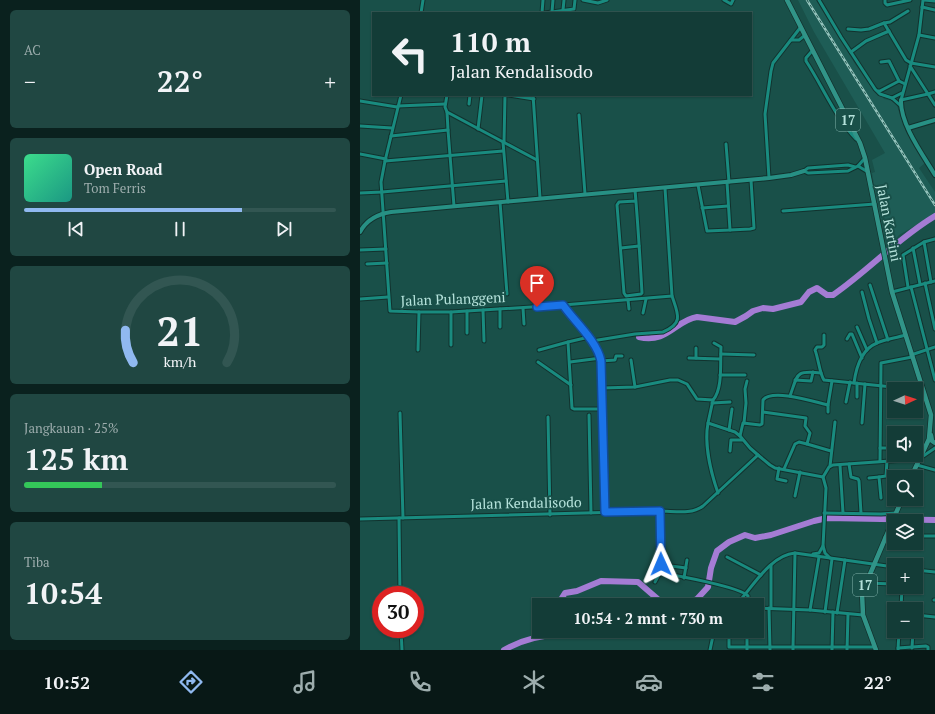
<!DOCTYPE html>
<html lang="id">
<head>
<meta charset="utf-8">
<style>
	:root { --surface:#133c37; --page:#204742; --text:#f1f3f6; --muted:#9dadad; --line:#325652; --accent:#90b9f0 }
	body { margin:0; font-family:"PT Serif",serif; background:var(--page); color:var(--text); height:100vh; display:flex; flex-direction:column; font-size:15px; white-space:nowrap }
	* { box-sizing:border-box; margin:0 }
	p { font-size:13px; color:var(--muted) }
	.icon { flex:none; width:22px; height:22px; fill:none; stroke:currentColor; stroke-width:2; stroke-linecap:round; stroke-linejoin:round }
	.map { position:relative; flex:1; overflow:hidden }
	.drawer { display:flex; flex-direction:column; gap:10px; padding:10px; background:#0a211e; width:360px }
	.drawer>* { flex:none }
	.top-card { position:absolute; left:12px; top:12px; width:380px; height:84px; border-radius:0px; box-shadow:0 1px 3px #0004,0 0 0 1px var(--line); background:#133c37; color:var(--text); overflow:hidden }
	.needle { width:26px; rotate:87deg }
	.fabs { position:absolute; left:527px; top:382px; display:grid; gap:8px }
	.fabs a { display:grid; place-items:center; width:36px; height:36px; border-radius:0px; background:var(--surface); box-shadow:0 1px 3px #0004,0 0 0 1px var(--line); font-size:20px }
	.speed { position:absolute; left:12px; top:586px; display:flex; gap:8px; font-size:20px; font-weight:700; text-align:center }
	.speed>* { display:grid; place-content:center; width:52px; height:52px; border-radius:50%; background:var(--surface); box-shadow:0 1px 3px #0004,0 0 0 1px var(--line); line-height:1 }
	.speed .limit { border:6px solid #d22; background:#fff; color:#111 }
	.pin { position:absolute; display:grid; place-items:center; width:34px; height:34px; color:#fff; margin:-41px -17px; border-radius:50% 50% 50% 0; rotate:-45deg; box-shadow:0 0 4px #0007 }
	.pin .icon { rotate:45deg }
	.me { position:absolute; width:44px; margin:-22px; rotate:359deg; stroke-linejoin:round; filter:drop-shadow(0 0 3px #0008) }
	.turn { display:flex; align-items:center; gap:14px; height:84px; padding:0 12px; font-size:18px }
	.turn .icon { width:52px; height:52px; stroke-width:2.5 }
	.turn b { display:block; font-size:28px; line-height:34px }
	.big { font-size:30px; font-weight:800; line-height:1.1 }
	.drawer .widget { flex:1; display:flex; flex-direction:column; justify-content:center; gap:6px; min-width:0; padding:0 14px; border-radius:6px; background:var(--page) }
	.drawer .dial { align-items:center; gap:0 }
	.dial svg { height:104px; overflow:visible; fill:none; stroke:var(--line); stroke-width:7; stroke-linecap:round; text-anchor:middle }
	.dial text { fill:var(--text); stroke:none }
	.song { display:flex; align-items:center; gap:12px }
	.cover { width:48px; height:48px; border-radius:6px; background:linear-gradient(135deg,hsl(150 70% 55%),hsl(170 70% 35%)) }
	.played { height:4px; border-radius:2px; background:linear-gradient(90deg,var(--accent) 70%,var(--line) 70%) }
	.keys { display:flex; justify-content:space-around; direction:ltr }
	.heat { display:flex; justify-content:space-between; align-items:center; font-size:22px; direction:ltr }
	.charge { height:6px; border-radius:3px; background:linear-gradient(90deg,#34c759 25%,var(--line) 0) }
	.trip { position:absolute; left:172px; top:598px; width:232px; height:40px; border-radius:0px; background:var(--surface); box-shadow:0 1px 3px #0004,0 0 0 1px var(--line); font-weight:800; line-height:40px; text-align:center }
	.tab-bar { display:flex; height:64px; justify-content:space-around; align-items:center; background:#081816; color:var(--muted) }
	.tab-bar .icon { width:28px; height:28px }
	.tab-bar .selected { color:var(--accent) }
	.tab-bar b { font-size:18px; color:var(--text) }
	main { display:flex; flex:1; min-height:0 }
	.map>svg:first-child { display:block }
</style>
</head>
<body>
<main>
<section class="drawer">
<div class="widget"><p>AC</p>
<div class="heat"><a>−</a><b class="big">22°</b><a>+</a></div>
</div>
<div class="widget">
<div class="song"><i class="cover"></i><div><b>Open Road</b><p>Tom Ferris</p></div></div>
<div class="played"></div>
<div class="keys"><svg class="icon" aria-label="previous" viewBox="0 0 24 24"><path d="M18 5L8 12l10 7zM5 5v14"/></svg><svg class="icon" aria-label="pause" viewBox="0 0 24 24"><path d="M8 5v14M16 5v14"/></svg><svg class="icon" aria-label="next" viewBox="0 0 24 24"><path d="M6 5l10 7-10 7zM19 5v14"/></svg></div>
</div>
<div class="widget dial"><svg viewBox="0 0 100 80">
<path d="M14 69A42 42 0 1 1 86 69"/>
<path d="M14 69A42 42 0 0 1 8 44" stroke="#90b9f0"/>
<text x="50" y="56" font-size="32" font-weight="700">21</text>
<text x="50" y="72" font-size="11">km/h</text>
</svg></div>
<div class="widget"><p>Jangkauan · 25%</p><b class="big">125 km</b><div class="charge"></div></div>
<div class="widget"><p>Tiba</p><b class="big">10:54</b></div>
</section>
<div class="map">
<svg width="575" height="650" viewBox="0 0 575 650">
	<rect width="100%" height="100%" fill="#195049"/>
	<path fill="#1e5d56" d="M 438,0 L 456,0 L 495,64 L 518,96 L 521,94 L 524,99 L 533,101 L 537,106 L 546,132 L 565,163 L 559,168 L 575,192 L 575,214 L 539,235 L 527,248 L 517,202 L 512,173 L 515,172 L 512,160 L 525,153 L 454,32 Z"/>
	<g fill="none" stroke-linecap="round" stroke-linejoin="round">
		<g stroke="#a47cd4" stroke-width="6">
			<path d="M 279,337 C 307,344 316,320 337,317 L 375,322 L 386,316 L 393,311 L 403,308 L 413,309 L 441,302 L 449,292 L 457,288 L 467,295 L 473,295 C 509,270 538,238 575,216"/>
			<path d="M 201,605 L 200,601 L 205,593 L 217,591 L 241,581 L 278,582 L 300,601 L 308,605"/>
			<path d="M 326,605 L 337,599 L 348,587 L 351,568 L 357,551 L 369,542 L 385,535 L 395,538 L 411,535 L 454,521 L 467,518 L 575,520"/>
			<path d="M 144,650 C 163,639 181,635 203,634 L 203,631"/>
		</g>
		<g stroke="#12322e" stroke-width="5">
			<g id="minor">
				<path d="M 193,0 L 192,12 L 214,9 L 215,0"/>
				<path d="M 223,0 L 238,3 L 247,0"/>
				<path d="M 364,0 L 371,4 L 373,0"/>
				<path d="M 459,0 L 481,37 L 515,89 L 520,94 L 532,98 L 541,106"/>
				<path d="M 525,0 L 525,3 L 527,5 L 550,0"/>
				<path d="M 564,0 L 575,1"/>
				<path d="M 562,7 L 575,10"/>
				<path d="M 203,10 L 204,0"/>
				<path d="M 548,11 L 530,22 L 524,23 L 546,60 L 551,63 L 575,67"/>
				<path d="M 61,13 L 63,0"/>
				<path d="M 182,13 L 183,0"/>
				<path d="M 185,13 L 192,12"/>
				<path d="M 488,29 L 501,30 L 509,29 L 524,23"/>
				<path d="M 559,35 L 575,38"/>
				<path d="M 431,40 L 439,40 L 444,36"/>
				<path d="M 452,51 L 446,58 L 446,61 C 463,87 475,117 496,139"/>
				<path d="M 491,52 L 506,41 L 529,31"/>
				<path d="M 521,62 L 529,61 L 539,81 L 545,84"/>
				<path d="M 550,66 L 568,94 L 541,100 L 559,35 L 563,0"/>
				<path d="M 518,91 L 520,91 L 539,81"/>
				<path d="M 575,92 L 568,94 L 575,105"/>
				<path d="M 41,95 L 25,161 L 21,182 L 30,311 L 59,312 L 91,312 L 203,305 C 215,323 236,340 241,361 L 245,512"/>
				<path d="M 87,95 L 85,107 L 87,112 L 177,160"/>
				<path d="M 149,95 L 174,99"/>
				<path d="M 173,95 L 180,198"/>
				<path d="M 532,98 L 542,93"/>
				<path d="M 0,101 L 37,107"/>
				<path d="M 109,104 L 110,95"/>
				<path d="M 38,106 L 85,104"/>
				<path d="M 87,112 L 88,130"/>
				<path d="M 219,115 L 225,194"/>
				<path d="M 0,126 L 32,128"/>
				<path d="M 118,129 L 122,95"/>
				<path d="M 31,136 L 88,130 L 94,206"/>
				<path d="M 143,142 L 148,202"/>
				<path d="M 144,142 L 145,95"/>
				<path d="M 366,144 L 369,182"/>
				<path d="M 0,154 L 26,159"/>
				<path d="M 25,161 L 143,151"/>
				<path d="M 498,166 L 508,172"/>
				<path d="M 444,171 L 448,173 L 488,171 L 498,166 L 505,158"/>
				<path d="M 444,171 L 448,168 L 488,165 L 495,167"/>
				<path d="M 409,178 L 405,114 L 411,71 L 413,63 L 440,28"/>
				<path d="M 338,185 L 347,231 L 370,230 L 367,182"/>
				<path d="M 275,190 C 278,224 280,258 282,293 L 281,294 L 266,296 L 264,293 L 257,205 L 259,202 L 276,201"/>
				<path d="M 0,193 L 22,192 L 146,181"/>
				<path d="M 140,202 L 147,294"/>
				<path d="M 342,208 L 368,206"/>
				<path d="M 423,211 L 515,204"/>
				<path d="M 370,230 L 390,229 L 394,228 L 391,180"/>
				<path d="M 564,242 L 571,282"/>
				<path d="M 261,248 L 279,246"/>
				<path d="M 553,248 L 560,284"/>
				<path d="M 0,250 L 26,249"/>
				<path d="M 7,264 L 27,263"/>
				<path d="M 565,283 L 575,329"/>
				<path d="M 510,285 L 528,340"/>
				<path d="M 548,287 L 543,255 L 564,242 L 575,239"/>
				<path d="M 551,287 L 575,380"/>
				<path d="M 502,292 L 509,319 L 517,343"/>
				<path d="M 532,292 L 575,281"/>
				<path d="M 0,299 L 28,297"/>
				<path d="M 268,300 L 269,309"/>
				<path d="M 203,305 L 312,296 L 305,188"/>
				<path d="M 163,308 L 164,324"/>
				<path d="M 123,310 L 124,341"/>
				<path d="M 91,312 L 91,345"/>
				<path d="M 283,313 L 286,299"/>
				<path d="M 140,327 L 140,309"/>
				<path d="M 497,327 L 507,350"/>
				<path d="M 107,333 L 107,311"/>
				<path d="M 464,335 L 464,345 L 462,347 L 457,347 L 455,350 C 458,357 460,375 464,380 L 562,390"/>
				<path d="M 229,337 L 208,342 L 212,408 L 214,409 L 242,409"/>
				<path d="M 487,339 L 490,334 L 492,334 L 502,358"/>
				<path d="M 232,341 L 275,334 L 303,332 C 324,323 318,314 312,296"/>
				<path d="M 336,348 L 336,358"/>
				<path d="M 58,350 L 59,312"/>
				<path d="M 179,350 L 208,342"/>
				<path d="M 361,354 L 394,355"/>
				<path d="M 551,355 L 575,347"/>
				<path d="M 329,358 L 360,359"/>
				<path d="M 271,360 L 275,387"/>
				<path d="M 241,361 L 255,360 L 256,356 L 262,356"/>
				<path d="M 178,362 L 211,385"/>
				<path d="M 210,362 L 241,358"/>
				<path d="M 360,375 L 385,375"/>
				<path d="M 435,380 L 451,381 L 453,372"/>
				<path d="M 494,383 C 496,368 502,349 517,343 C 526,339 536,338 545,335"/>
				<path d="M 242,388 L 275,387 L 310,380 L 318,380 L 327,384 L 337,399 L 353,400 L 348,423 L 375,432 L 380,436 L 390,448 L 398,455"/>
				<path d="M 430,396 C 438,374 435,370 461,373"/>
				<path d="M 497,397 L 497,383"/>
				<path d="M 353,400 C 363,389 360,362 361,347 L 354,343"/>
				<path d="M 486,402 L 490,382"/>
				<path d="M 352,403 L 370,402"/>
				<path d="M 403,412 L 446,418 L 445,426 L 450,433 L 447,444 L 471,451"/>
				<path d="M 468,412 L 468,405"/>
				<path d="M 40,413 L 43,518"/>
				<path d="M 229,415 L 231,513"/>
				<path d="M 188,417 L 190,515"/>
				<path d="M 348,423 C 344,444 351,473 358,493"/>
				<path d="M 384,423 L 386,403 L 385,389 L 387,381"/>
				<path d="M 502,423 L 505,384"/>
				<path d="M 369,430 L 372,409"/>
				<path d="M 380,436 L 383,423 L 400,425 L 402,424 L 403,400 C 412,388 455,402 468,405 L 472,381"/>
				<path d="M 520,448 L 534,448"/>
				<path d="M 370,451 L 371,440 L 382,440"/>
				<path d="M 520,461 L 521,363 L 552,357"/>
				<path d="M 489,464 L 491,477 L 498,479 L 499,481 L 501,513"/>
				<path d="M 480,465 L 483,513"/>
				<path d="M 557,465 L 575,470"/>
				<path d="M 470,466 L 475,422"/>
				<path d="M 419,468 L 417,479 L 426,481"/>
				<path d="M 424,469 L 435,444 L 439,442 L 447,444"/>
				<path d="M 463,477 L 466,488 L 463,546 L 465,553 L 470,558"/>
				<path d="M 509,478 L 519,477"/>
				<path d="M 435,496 L 440,472"/>
				<path d="M 521,498 L 519,477 L 526,476 L 527,461"/>
				<path d="M 464,513 L 521,514 L 536,513"/>
				<path d="M 39,518 L 40,595"/>
				<path d="M 0,519 L 300,511 C 314,511 332,515 343,506 L 398,455 L 410,465 L 415,468 L 463,477 L 469,467 L 473,465 L 559,459 L 575,448"/>
				<path d="M 556,536 L 575,536"/>
				<path d="M 525,537 L 534,537"/>
				<path d="M 435,553 L 433,647 L 514,647"/>
				<path d="M 453,554 L 459,553 L 463,546"/>
				<path d="M 367,557 L 401,575"/>
				<path d="M 301,560 L 311,566 L 326,568"/>
				<path d="M 411,565 L 411,608"/>
				<path d="M 556,570 L 575,572"/>
				<path d="M 300,573 C 314,575 381,587 388,596 L 388,605"/>
				<path d="M 324,578 L 327,560"/>
				<path d="M 295,582 L 300,573 L 301,564 L 300,511"/>
				<path d="M 506,583 L 534,584"/>
				<path d="M 574,600 L 575,600"/>
				<path d="M 376,605 C 392,588 410,555 435,553 L 534,567"/>
				<path d="M 397,608 L 450,610 L 503,615"/>
				<path d="M 409,608 L 410,650"/>
				<path d="M 541,609 L 542,587"/>
				<path d="M 450,610 L 459,557"/>
				<path d="M 465,612 L 472,559"/>
				<path d="M 477,613 L 485,560"/>
				<path d="M 556,615 L 575,617"/>
				<path d="M 41,629 L 42,650"/>
				<path d="M 369,631 L 369,647 L 433,647 L 433,650"/>
				<path d="M 538,648 L 566,646 L 568,647 L 568,650"/>
				<path d="M 552,648 L 553,631"/>
				<path d="M 350,650 L 354,631"/>
				<path d="M 387,650 L 387,631"/>
				<path d="M 472,650 L 473,612"/>
				<path d="M 487,650 L 488,614"/>
				<path d="M 538,650 L 539,631"/>
			</g>
		</g>
		<g stroke="#12322e" stroke-width="6">
			<g id="major">
				<path d="M 541,100 C 540,124 563,155 575,175"/>
				<path d="M 548,128 L 575,120"/>
				<path d="M 0,232 C 7,219 18,214 31,212 L 409,178 L 431,175 L 444,171"/>
			</g>
		</g>
		<g stroke="#12322e" stroke-width="6">
			<g id="highway">
				<path d="M 427,0 L 500,143 L 505,158 L 532,292 L 571,415 L 569,439 L 551,477"/>
				<path d="M 571,435 L 572,441 L 575,443"/>
				<path d="M 516,650 L 503,615 L 502,593 L 542,499"/>
			</g>
		</g>
		<use href="#minor" stroke="#198b7f" stroke-width="3"/>
		<use href="#major" stroke="#279084" stroke-width="4"/>
		<use href="#highway" stroke="#319488" stroke-width="4.5"/>
		<g stroke="#94c3bc" stroke-width="2.5">
			<path id="rail" d="M 447,0 L 575,205"/>
		</g>
		<use href="#rail" stroke="#195049" stroke-width="1" stroke-dasharray="3" stroke-linecap="butt"/>
	</g>
	<g fill="none" stroke-linecap="round" stroke-linejoin="round">
		<g stroke="#114b97" stroke-width="10">
			<path id="route" d="M 177,307 L 203,305 C 215,322 237,341 241,361 L 245,512 L 300,511 L 301,564"/>
		</g>
		<use href="#route" stroke="#1a73e8" stroke-width="7"/>
	</g>
	<g text-anchor="middle" stroke-width="4" stroke-linejoin="round" paint-order="stroke">
		<g fill="#195049" stroke="#86b6af" stroke-width="1">
			<rect x="476" y="109" width="24" height="22" rx="3"/>
			<rect x="493" y="574" width="24" height="22" rx="3"/>
		</g>
		<g font-size="13" font-weight="bold" fill="#b5e2db">
			<text x="488" y="125">17</text>
			<text x="505" y="590">17</text>
		</g>
		<g font-size="14" fill="#b5e2db" stroke="#195049">
			<text transform="translate(529 223) rotate(79)" y="5">Jalan Kartini</text>
			<text transform="translate(93 299) rotate(-2)" y="5">Jalan Pulanggeni</text>
			<text transform="translate(166 503) rotate(-1)" y="5">Jalan Kendalisodo</text>
		</g>
	</g>
</svg>
<div class="fabs">
<a><svg class="needle" viewBox="-14 -14 28 28"><path d="M0-13l5 13h-10z" fill="#e53935"/><path d="M0 13l5-13h-10z" fill="#9dadad"/></svg></a>
<a><svg class="icon" aria-label="sound" viewBox="0 0 24 24"><path d="M4 9h4l5-4v14l-5-4H4zM17 9q2 3 0 6"/></svg></a>
<a><svg class="icon" aria-label="search" viewBox="0 0 24 24"><circle cx="10" cy="10" r="6"/><path d="M15 15l6 6"/></svg></a>
<a><svg class="icon" aria-label="layers" viewBox="0 0 24 24"><path d="M12 4l9 5-9 5-9-5zM3 14l9 5 9-5"/></svg></a>
<a>+</a>
<a>−</a>
</div>
<div class="speed"><div class="limit">30</div></div>
<div class="pin" style="left:177px;top:307px;background:#d93025"><svg class="icon" aria-label="arrive" viewBox="0 0 24 24"><path d="M6 21V4h12l-3 4 3 4H6"/></svg></div>
<svg class="me" style="left:301px;top:564px" viewBox="-20 -20 40 40"><path d="M0-17L14 15 0 8-14 15z" fill="#1a73e8" stroke="#fff" stroke-width="4"/></svg>
<div class="trip">10:54 · 2 mnt · 730 m</div>
<div class="top-card">
<div class="turn"><svg class="icon" aria-label="left" viewBox="0 0 24 24"><path d="M17 20v-9H6M10 6l-5 5 5 5"/></svg><div><b>110 m</b>Jalan Kendalisodo</div></div>
</div>
</div>
</main>
<nav class="tab-bar">
<b>10:52</b>
<svg class="icon selected" aria-label="directions" viewBox="0 0 24 24"><path d="M12 3l9 9-9 9-9-9zM9 14v-3h6M13 9l2 2-2 2"/></svg>
<svg class="icon" aria-label="music" viewBox="0 0 24 24"><path d="M9 18V5l10-2v13"/><circle cx="6" cy="18" r="3"/><circle cx="16" cy="16" r="3"/></svg>
<svg class="icon" aria-label="phone" viewBox="0 0 24 24"><path d="M5 4h4l2 5-3 2q2 4 5 5l2-3 5 2v4C11 20 4 13 5 4z"/></svg>
<svg class="icon" aria-label="climate" viewBox="0 0 24 24"><path d="M12 3v18M4 7l16 10M4 17L20 7"/></svg>
<svg class="icon" aria-label="car" viewBox="0 0 24 24"><path d="M5 17H2v-5l4-1 3-4h7l3 4 3 1v5h-3M9 17h6M6 11h13"/><circle cx="7" cy="17" r="2"/><circle cx="17" cy="17" r="2"/></svg>
<svg class="icon" aria-label="filters" viewBox="0 0 24 24"><path d="M4 7h16M4 17h16"/><circle cx="9" cy="7" r="2"/><circle cx="15" cy="17" r="2"/></svg>
<b>22°</b>
</nav>
</body>
</html>
